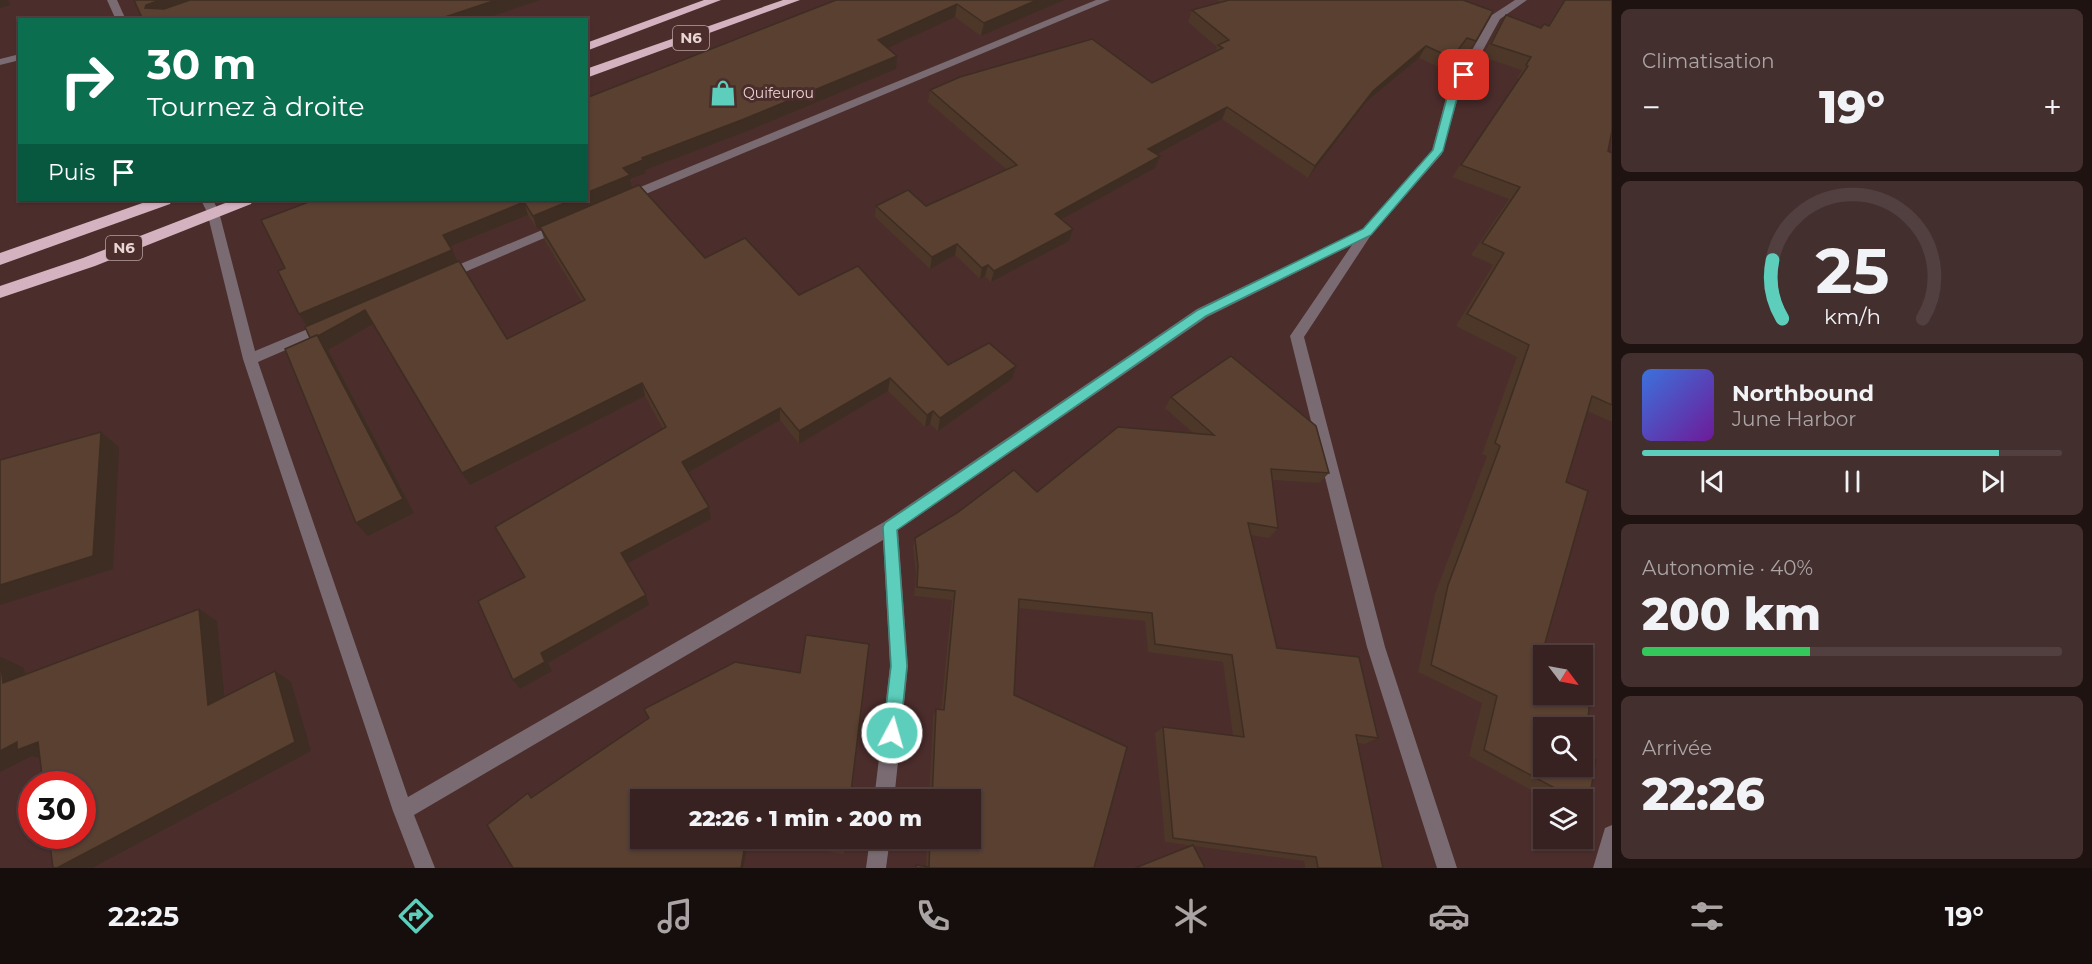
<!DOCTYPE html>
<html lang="fr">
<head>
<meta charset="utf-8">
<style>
	:root { --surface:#382221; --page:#432f2e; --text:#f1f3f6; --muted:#aba4a5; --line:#523f3f; --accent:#5ccebb }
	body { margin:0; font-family:Montserrat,sans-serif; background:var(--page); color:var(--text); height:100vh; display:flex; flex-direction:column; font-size:22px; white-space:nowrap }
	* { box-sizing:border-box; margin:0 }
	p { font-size:20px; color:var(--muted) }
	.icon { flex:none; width:33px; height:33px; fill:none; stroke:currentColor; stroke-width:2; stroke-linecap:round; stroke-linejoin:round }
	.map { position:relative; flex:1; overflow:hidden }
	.side { display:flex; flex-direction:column; gap:9px; padding:9px; background:#1f1312; width:480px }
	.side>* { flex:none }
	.top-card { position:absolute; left:18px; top:18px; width:570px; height:183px; border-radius:0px; box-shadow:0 2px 4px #0004,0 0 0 2px var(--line); background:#0b6e4f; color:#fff; overflow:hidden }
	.needle { width:39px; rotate:122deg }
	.fabs { position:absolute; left:1533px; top:645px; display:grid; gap:12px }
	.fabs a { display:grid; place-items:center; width:60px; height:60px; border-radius:0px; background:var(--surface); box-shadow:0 2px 4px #0004,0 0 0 2px var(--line); font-size:30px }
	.speed { position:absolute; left:18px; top:771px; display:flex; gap:12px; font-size:30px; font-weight:700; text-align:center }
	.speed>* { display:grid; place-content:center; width:78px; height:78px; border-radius:50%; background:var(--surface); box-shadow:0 2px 4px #0004,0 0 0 2px var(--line); line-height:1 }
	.speed .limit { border:9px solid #d22; background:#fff; color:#111 }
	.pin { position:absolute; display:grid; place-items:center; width:51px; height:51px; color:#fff; margin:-26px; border-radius:12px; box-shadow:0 3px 9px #0006 }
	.me { position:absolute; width:66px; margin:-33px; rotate:6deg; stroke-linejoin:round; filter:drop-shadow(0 0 4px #0008) }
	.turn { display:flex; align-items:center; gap:21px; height:126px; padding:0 30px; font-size:27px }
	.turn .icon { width:78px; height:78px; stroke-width:2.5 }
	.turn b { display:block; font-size:42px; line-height:51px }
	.then { display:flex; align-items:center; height:57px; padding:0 30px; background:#0003; gap:12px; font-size:22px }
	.big { font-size:45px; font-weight:800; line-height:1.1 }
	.side .card { flex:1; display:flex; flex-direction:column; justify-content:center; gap:9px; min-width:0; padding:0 21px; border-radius:9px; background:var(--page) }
	.side .dial { align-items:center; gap:0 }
	.dial svg { height:156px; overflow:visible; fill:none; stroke:var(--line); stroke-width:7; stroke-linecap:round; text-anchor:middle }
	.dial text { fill:var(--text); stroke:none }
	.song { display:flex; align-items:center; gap:18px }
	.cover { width:72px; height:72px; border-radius:9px; background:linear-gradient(135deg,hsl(220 70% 55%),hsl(280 70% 35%)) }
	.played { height:6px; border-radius:3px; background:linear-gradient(90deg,var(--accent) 85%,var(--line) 85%) }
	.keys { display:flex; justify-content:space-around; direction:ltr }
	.heat { display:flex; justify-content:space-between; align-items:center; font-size:33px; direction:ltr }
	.charge { height:9px; border-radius:4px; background:linear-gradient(90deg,#34c759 40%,var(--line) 0) }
	.trip { position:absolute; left:630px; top:789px; width:351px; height:60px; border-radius:0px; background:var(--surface); box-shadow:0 2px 4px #0004,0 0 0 2px var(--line); font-weight:800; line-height:60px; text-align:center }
	.tab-bar { display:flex; height:96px; justify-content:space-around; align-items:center; background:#160e0d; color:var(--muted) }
	.tab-bar .icon { width:42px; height:42px }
	.tab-bar .on { color:var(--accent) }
	.tab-bar b { font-size:27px; color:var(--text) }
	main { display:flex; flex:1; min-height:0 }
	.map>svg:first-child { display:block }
</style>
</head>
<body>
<main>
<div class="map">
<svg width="1612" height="868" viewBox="0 0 1612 868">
	<rect width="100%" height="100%" fill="#4b2d2c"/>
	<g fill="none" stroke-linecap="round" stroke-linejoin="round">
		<g fill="#796b71" fill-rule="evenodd">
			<path d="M 107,0 L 117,0 L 126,20 L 116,20 Z"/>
			<path d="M 1096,0 L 1110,0 L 629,201 L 625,202 L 619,198 L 621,195 Z"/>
			<path d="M 1515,0 L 1527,0 L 1500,19 L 1459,94 L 1442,154 L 1371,235 L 1304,337 L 1385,647 L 1457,868 L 1437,868 L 1367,647 L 1290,336 L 1352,245 L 1207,317 L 898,530 L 908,666 L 894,800 L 874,800 L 890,666 L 883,540 L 414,815 L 435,868 L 415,868 L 393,811 L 243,359 L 207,212 L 201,200 L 213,200 L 219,212 L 255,351 L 327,321 L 334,326 L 332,330 L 258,362 L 408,797 L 884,522 L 1197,309 L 1363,229 L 1432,150 L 1447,94 L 1492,15 Z"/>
			<path d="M 20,54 L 20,60 L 0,65 L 0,59 Z"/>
			<path d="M 559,223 L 563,224 L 565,227 L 563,230 L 451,278 L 441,278 L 439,275 L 441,272 Z"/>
			<path d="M 1612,825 L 1612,868 L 1593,868 L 1605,828 Z"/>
			<path d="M 870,838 L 890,838 L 886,868 L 866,868 Z"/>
		</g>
		<g fill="#d4b2c0" fill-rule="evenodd">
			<path d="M 704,0 L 721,0 L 586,51 L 586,43 Z"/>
			<path d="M 783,0 L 800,0 L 586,78 L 586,69 Z"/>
			<path d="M 151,200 L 172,200 L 170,204 L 0,265 L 0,253 Z"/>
			<path d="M 233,200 L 253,200 L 251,204 L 95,266 L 0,298 L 0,286 L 83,258 Z"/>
		</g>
	</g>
	<g fill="#4d3729" fill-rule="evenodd">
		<path d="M 836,0 L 1064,0 L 981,36 L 955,17 L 887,48 L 896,69 L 745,132 L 645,170 L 646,173 L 630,179 L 632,188 L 705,258 L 799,295 L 948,365 L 1012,379 L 938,431 L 930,424 L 925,427 L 888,391 L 799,444 L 780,420 L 688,473 L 709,507 L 711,519 L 627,563 L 649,605 L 548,663 L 552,671 L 520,689 L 525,577 L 663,429 L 645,396 L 470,485 L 373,324 L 328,350 L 414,513 L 368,536 L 307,326 L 285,268 L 261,220 L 586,200 ZM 528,215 L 537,229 L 540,227 L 545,241 L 582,302 L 507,339 L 458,262 L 450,247 Z"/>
		<path d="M 1217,0 L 1463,0 L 1476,41 L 1468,52 L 1459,49 L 1445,70 L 1419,58 L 1366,102 L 1308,178 L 1222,119 L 1156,154 L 1160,156 L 1155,168 L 1062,219 L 1073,229 L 1069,241 L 991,282 L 985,276 L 980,279 L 955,255 L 930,269 L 875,217 L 876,206 L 926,206 L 1006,169 L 928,102 L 930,90 L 1152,83 L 1215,52 L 1217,47 L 1188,22 L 1192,10 L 1221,2 Z"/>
		<path d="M 1564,0 L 1612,0 L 1608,151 L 1612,153 L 1612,422 L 1587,411 L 1566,482 L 1543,650 L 1584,753 L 1588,806 L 1582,807 L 1582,800 L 1549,800 L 1469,756 L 1482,703 L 1418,672 L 1435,594 L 1487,456 L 1482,454 L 1517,357 L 1456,326 L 1493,265 L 1471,255 L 1509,199 L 1452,177 L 1519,79 L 1517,78 L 1522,70 L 1482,57 L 1498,28 L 1506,15 L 1541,28 L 1548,25 Z"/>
		<path d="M 1171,397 L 1329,473 L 1319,483 L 1272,480 L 1278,528 L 1269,538 L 1250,535 L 1277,648 L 1378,738 L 1365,744 L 1358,743 L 1383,868 L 1305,868 L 1304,861 L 1165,842 L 1155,733 L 1163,727 L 1233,736 L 1223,662 L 1148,652 L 1145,621 L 1018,608 L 1014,695 L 1094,868 L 914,868 L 916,865 L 926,866 L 927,838 L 970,838 L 970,800 L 929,800 L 933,716 L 936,709 L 941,710 L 952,600 L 914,596 L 916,575 L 913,547 L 915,538 L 1193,433 L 1165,408 Z"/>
		<path d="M 869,644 L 640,838 L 846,838 L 844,854 L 749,839 L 513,868 L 528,793 L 532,797 L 649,719 L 644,709 L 800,673 Z"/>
	</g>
	<g fill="#3e2d22">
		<path d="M 0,0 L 8,0 L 10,5 L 0,8 Z"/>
		<path d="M 160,0 L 207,0 L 154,18 L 145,8 L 146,5 Z"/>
		<path d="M 496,0 L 540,0 L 481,20 L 436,19 Z"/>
		<path d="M 1037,0 L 1064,0 L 981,36 L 984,23 Z"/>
		<path d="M 957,4 L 955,17 L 877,53 L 878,40 Z"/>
		<path d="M 1426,46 L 1419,58 L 1366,102 L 1308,178 L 1315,166 L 1373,91 Z"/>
		<path d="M 897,56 L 896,69 L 745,132 L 645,170 L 646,173 L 630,179 L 632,188 L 537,229 L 533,216 L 572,200 L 586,200 L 586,193 L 623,168 L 642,158 Z"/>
		<path d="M 1227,107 L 1222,119 L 1144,161 L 1148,149 Z"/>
		<path d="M 1160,156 L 1155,168 L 1051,225 L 1055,214 Z"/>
		<path d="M 524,202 L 528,215 L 449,247 L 443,235 Z"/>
		<path d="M 1073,229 L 1069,241 L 991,282 L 994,271 Z"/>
		<path d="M 957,244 L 955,255 L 930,269 L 932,257 Z"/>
		<path d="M 452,250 L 458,262 L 307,326 L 299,314 Z"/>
		<path d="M 988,265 L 985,276 L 980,279 L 982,268 Z"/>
		<path d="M 365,310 L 373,324 L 328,350 L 414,513 L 368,536 L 356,523 L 317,335 Z"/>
		<path d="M 1016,366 L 1012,379 L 938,431 L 940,418 Z"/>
		<path d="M 890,378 L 888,391 L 799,444 L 799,431 Z"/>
		<path d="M 642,383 L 645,396 L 470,485 L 462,473 Z"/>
		<path d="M 780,408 L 780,420 L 684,475 L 682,462 Z"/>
		<path d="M 933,411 L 930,424 L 925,427 L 927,415 Z"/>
		<path d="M 101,432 L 119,447 L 113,569 L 0,605 L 0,585 Z"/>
		<path d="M 709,507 L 711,519 L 626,564 L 621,553 Z"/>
		<path d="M 646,595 L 649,605 L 548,663 L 552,671 L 520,689 L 513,680 L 541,653 Z"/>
		<path d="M 199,609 L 217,621 L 226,714 L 208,705 Z"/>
		<path d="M 1,657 L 24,668 L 28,693 L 3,683 Z"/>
		<path d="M 275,671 L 291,682 L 311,751 L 92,868 L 57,868 Z"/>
		<path d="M 17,742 L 38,742 L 42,759 L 32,756 L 0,772 L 0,751 Z"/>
		<path d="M 746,838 L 749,839 L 743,868 L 741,868 Z"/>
	</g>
	<g fill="#594030" stroke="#3e2d22" stroke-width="1.5" fill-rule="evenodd">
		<path d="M 134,0 L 160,0 L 146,5 L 145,8 L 164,9 L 190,0 L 496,0 L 436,20 L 143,20 Z"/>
		<path d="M 836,0 L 1037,0 L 984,23 L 957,4 L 878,40 L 897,56 L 744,119 L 642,158 L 643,160 L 623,168 L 630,175 L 586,193 L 586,98 Z"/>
		<path d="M 1229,0 L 1463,0 L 1493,11 L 1476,41 L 1467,38 L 1452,58 L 1426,46 L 1373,91 L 1315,166 L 1227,107 L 1148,149 L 1160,156 L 1055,214 L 1073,229 L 994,271 L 988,265 L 982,268 L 957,244 L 932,257 L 876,206 L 908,190 L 926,206 L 1017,165 L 930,90 L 960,77 L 1092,39 L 1152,83 L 1223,48 L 1218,45 L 1229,40 L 1192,10 Z"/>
		<path d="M 1565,0 L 1612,0 L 1612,131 L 1608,151 L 1612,153 L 1612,405 L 1592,396 L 1566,482 L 1588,491 L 1543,650 L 1555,656 L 1544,656 L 1544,694 L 1582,694 L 1582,668 L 1593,673 L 1584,753 L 1596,760 L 1588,806 L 1582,802 L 1582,800 L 1577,800 L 1484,750 L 1497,696 L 1431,665 L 1448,585 L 1500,446 L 1495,443 L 1529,345 L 1467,314 L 1504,253 L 1482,243 L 1520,187 L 1461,165 L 1528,66 L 1526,65 L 1531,57 L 1491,44 L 1506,15 L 1541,28 L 1544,24 L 1549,26 ZM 1544,728 L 1582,728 L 1582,766 L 1544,766 Z"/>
		<path d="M 639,185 L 705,258 L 745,238 L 799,295 L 858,266 L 948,365 L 989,343 L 1016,366 L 940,418 L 933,411 L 927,415 L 890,378 L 799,431 L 780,408 L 682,462 L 709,507 L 621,553 L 646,595 L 541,653 L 545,662 L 513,680 L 478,601 L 525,577 L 495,527 L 666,427 L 642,383 L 462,473 L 365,310 L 318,336 L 317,335 L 310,338 L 305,327 L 459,261 L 507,339 L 585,300 L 540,227 Z"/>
		<path d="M 314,200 L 572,200 L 533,216 L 524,202 L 443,235 L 452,250 L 299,314 L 278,271 L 285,268 L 261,220 Z"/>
		<path d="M 317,335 L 403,499 L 356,523 L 285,349 Z"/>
		<path d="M 1231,356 L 1316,426 L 1329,473 L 1271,469 L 1278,528 L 1248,523 L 1277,648 L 1359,657 L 1378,738 L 1356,735 L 1383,868 L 1318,868 L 1316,857 L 1173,838 L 1163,727 L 1244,737 L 1232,655 L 1155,644 L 1152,613 L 1019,599 L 1014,695 L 1127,747 L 1094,868 L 916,868 L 916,865 L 929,867 L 930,838 L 970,838 L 970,800 L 932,800 L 936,709 L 944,710 L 955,591 L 917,587 L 918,566 L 915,538 L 957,513 L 1014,470 L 1037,492 L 1118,427 L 1214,435 L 1171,397 Z"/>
		<path d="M 101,432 L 93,556 L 0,585 L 0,460 Z"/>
		<path d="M 199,609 L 208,705 L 275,671 L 295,742 L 57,868 L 53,868 L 49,836 L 82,836 L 82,784 L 43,784 L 38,742 L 17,750 L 17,742 L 0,751 L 0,657 L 3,683 Z"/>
		<path d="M 806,635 L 869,644 L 850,800 L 640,800 L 640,838 L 746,838 L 741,868 L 513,868 L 487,825 L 528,793 L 531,798 L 649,718 L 644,709 L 735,662 L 800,673 Z"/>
		<path d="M 774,838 L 846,838 L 844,850 Z"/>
		<path d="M 1193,845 L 1205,868 L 1135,868 Z"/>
	</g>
	<path fill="#5ccebb" stroke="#3c867a" stroke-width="1.5" d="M 1464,72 L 1469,75 L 1458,94 L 1443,151 L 1371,235 L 1206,316 L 897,530 L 907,666 L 900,733 L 898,739 L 892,741 L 886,739 L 883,733 L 891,666 L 883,527 L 885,523 L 1198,310 L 1363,229 L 1433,150 L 1448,94 L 1460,73 Z"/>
	<defs>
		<g id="shop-bare" transform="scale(2.07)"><path d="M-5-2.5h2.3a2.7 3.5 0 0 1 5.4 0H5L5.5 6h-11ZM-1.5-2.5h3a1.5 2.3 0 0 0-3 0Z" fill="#5ccebb" stroke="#4b2d2c" stroke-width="2.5" paint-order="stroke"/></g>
	</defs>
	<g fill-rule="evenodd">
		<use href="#shop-bare" x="723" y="93"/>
	</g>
	<g text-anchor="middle" stroke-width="6" stroke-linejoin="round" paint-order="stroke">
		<g font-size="14" fill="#e9d5d4" stroke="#4b2d2c" text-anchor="start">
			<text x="743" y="98">Quifeurou</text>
		</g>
		<g fill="#4b2d2c" stroke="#baa3a2" stroke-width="1.5">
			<rect x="673" y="26" width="36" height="24" rx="4.5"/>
			<rect x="106" y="236" width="36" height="24" rx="4.5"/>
		</g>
		<g font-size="15" font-weight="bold" fill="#e9d5d4">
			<text x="691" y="43">N6</text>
			<text x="124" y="253">N6</text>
		</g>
	</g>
</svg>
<div class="fabs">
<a><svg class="needle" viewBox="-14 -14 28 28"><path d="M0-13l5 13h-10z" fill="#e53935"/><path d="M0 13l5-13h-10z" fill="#aba4a5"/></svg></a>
<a><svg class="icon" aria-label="search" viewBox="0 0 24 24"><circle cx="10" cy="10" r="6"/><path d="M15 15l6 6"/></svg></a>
<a><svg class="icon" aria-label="layers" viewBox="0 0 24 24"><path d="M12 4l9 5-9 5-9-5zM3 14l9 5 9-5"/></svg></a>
</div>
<div class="speed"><div class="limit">30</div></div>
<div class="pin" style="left:1464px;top:75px;background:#d93025"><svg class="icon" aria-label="arrive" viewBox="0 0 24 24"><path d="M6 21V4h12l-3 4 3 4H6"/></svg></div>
<svg class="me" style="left:892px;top:733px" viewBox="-20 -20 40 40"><circle r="17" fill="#5ccebb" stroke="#fff" stroke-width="3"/><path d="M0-11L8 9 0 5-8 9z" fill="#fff"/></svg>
<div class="trip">22:26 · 1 min · 200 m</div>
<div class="top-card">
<div class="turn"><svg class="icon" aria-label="right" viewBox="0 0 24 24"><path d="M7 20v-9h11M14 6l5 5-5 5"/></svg><div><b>30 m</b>Tournez à droite</div></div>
<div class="then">Puis<svg class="icon" aria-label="arrive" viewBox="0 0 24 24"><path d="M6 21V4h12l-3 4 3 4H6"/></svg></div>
</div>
</div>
<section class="side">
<div class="card"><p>Climatisation</p>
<div class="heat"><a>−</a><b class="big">19°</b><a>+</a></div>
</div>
<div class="card dial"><svg viewBox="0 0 100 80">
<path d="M14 69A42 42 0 1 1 86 69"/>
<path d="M14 69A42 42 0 0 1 9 39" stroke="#5ccebb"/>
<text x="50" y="56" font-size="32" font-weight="700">25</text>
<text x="50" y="72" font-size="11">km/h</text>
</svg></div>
<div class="card">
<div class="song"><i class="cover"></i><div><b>Northbound</b><p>June Harbor</p></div></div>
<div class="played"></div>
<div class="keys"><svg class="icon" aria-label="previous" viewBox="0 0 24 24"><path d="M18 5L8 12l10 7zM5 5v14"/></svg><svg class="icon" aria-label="pause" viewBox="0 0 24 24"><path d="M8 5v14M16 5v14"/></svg><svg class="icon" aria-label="next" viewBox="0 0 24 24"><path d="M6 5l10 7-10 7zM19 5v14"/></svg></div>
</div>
<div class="card"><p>Autonomie · 40%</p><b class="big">200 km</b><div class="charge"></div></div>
<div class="card"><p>Arrivée</p><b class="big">22:26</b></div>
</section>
</main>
<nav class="tab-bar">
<b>22:25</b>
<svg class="icon on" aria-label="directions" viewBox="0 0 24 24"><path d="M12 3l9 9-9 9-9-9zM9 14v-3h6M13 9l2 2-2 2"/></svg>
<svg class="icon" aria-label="music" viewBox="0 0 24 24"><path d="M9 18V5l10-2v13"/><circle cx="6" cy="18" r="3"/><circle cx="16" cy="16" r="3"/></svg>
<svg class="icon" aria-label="phone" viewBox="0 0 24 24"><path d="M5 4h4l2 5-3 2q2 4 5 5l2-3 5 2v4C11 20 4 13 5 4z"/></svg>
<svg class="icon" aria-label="climate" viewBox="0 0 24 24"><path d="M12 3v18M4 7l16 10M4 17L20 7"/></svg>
<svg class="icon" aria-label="car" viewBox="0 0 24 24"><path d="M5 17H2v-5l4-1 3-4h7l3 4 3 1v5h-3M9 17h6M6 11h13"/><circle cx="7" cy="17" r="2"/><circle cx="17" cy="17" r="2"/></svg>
<svg class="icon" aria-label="filters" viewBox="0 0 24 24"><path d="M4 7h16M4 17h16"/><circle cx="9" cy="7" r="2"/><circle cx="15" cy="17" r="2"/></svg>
<b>19°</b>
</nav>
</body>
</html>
